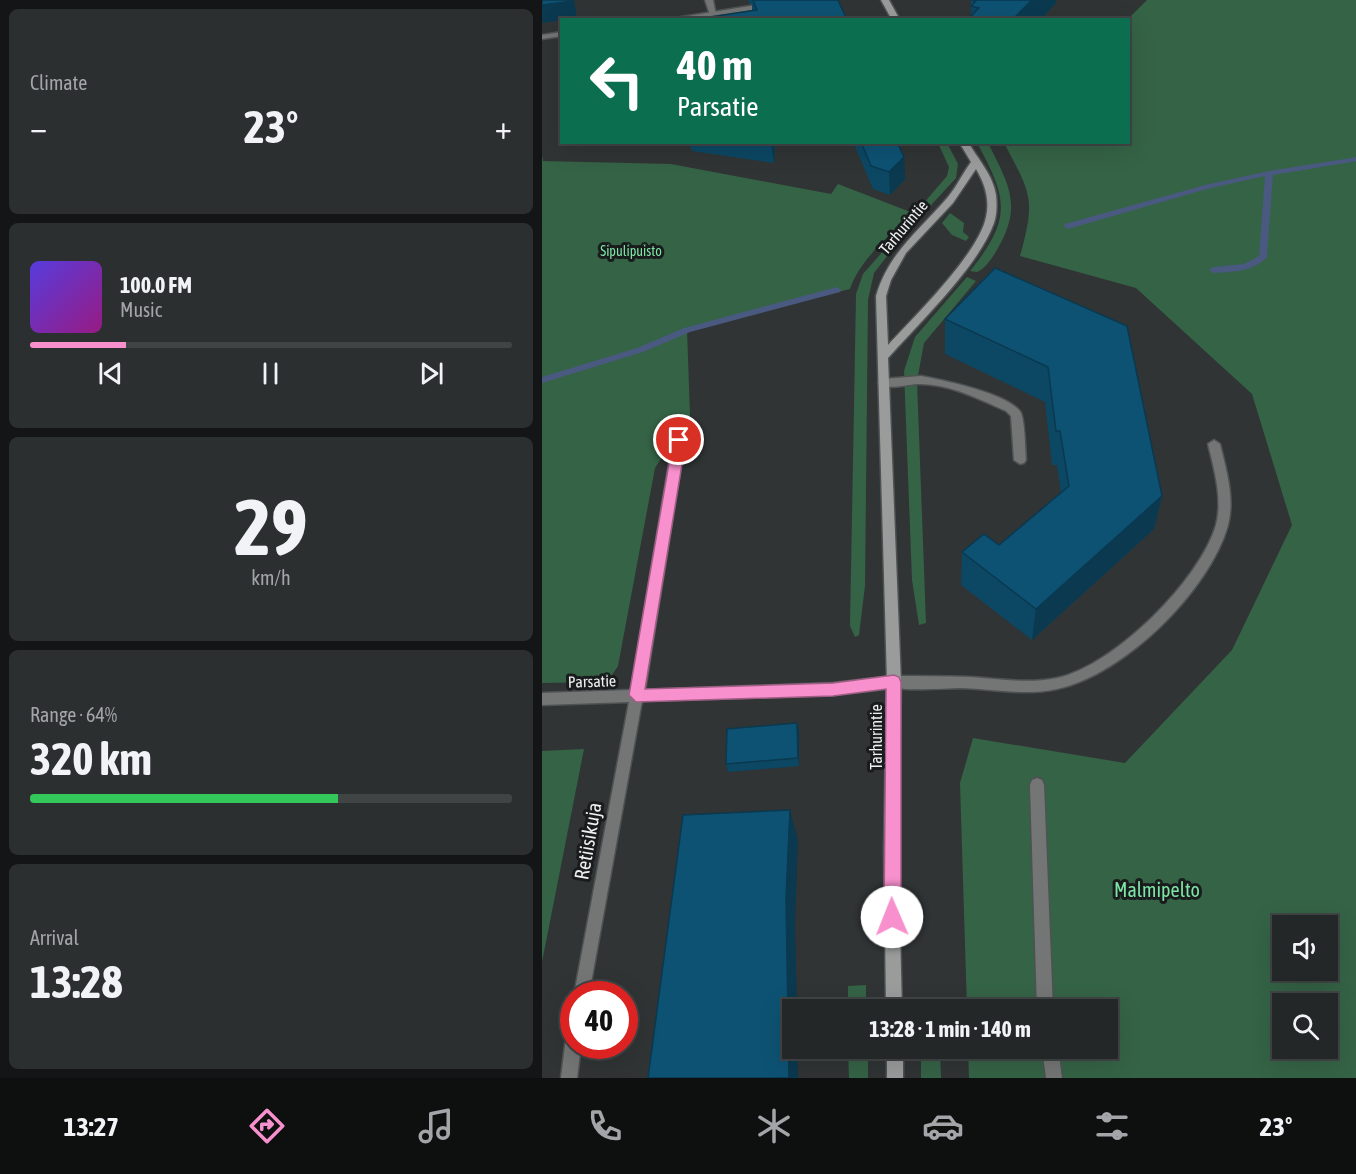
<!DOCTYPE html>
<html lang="en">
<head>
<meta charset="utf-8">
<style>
	:root { --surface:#242728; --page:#2c2f30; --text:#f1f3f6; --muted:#a3a5a8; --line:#414445; --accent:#f790cd }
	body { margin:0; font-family:"Asap Condensed",sans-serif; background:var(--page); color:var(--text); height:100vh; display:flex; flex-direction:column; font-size:22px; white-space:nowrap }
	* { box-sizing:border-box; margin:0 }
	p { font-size:20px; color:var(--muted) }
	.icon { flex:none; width:33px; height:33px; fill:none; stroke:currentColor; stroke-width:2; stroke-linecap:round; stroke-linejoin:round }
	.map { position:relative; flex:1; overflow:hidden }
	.sheet { display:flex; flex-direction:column; gap:9px; padding:9px; background:#141516; width:542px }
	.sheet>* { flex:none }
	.top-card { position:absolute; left:18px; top:18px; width:570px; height:126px; border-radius:0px; box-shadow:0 6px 24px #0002,0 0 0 2px var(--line); background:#0b6e4f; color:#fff; overflow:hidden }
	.tools { position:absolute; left:730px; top:915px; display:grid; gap:12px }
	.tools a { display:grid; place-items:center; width:66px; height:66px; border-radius:0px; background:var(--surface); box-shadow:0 6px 24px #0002,0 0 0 2px var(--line); font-size:30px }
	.speed { position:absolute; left:18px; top:981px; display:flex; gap:12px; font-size:30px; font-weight:700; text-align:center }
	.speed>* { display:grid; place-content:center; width:78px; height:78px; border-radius:50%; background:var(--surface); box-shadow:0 6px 24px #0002,0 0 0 2px var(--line); line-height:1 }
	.speed .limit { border:9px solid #d22; background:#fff; color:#111 }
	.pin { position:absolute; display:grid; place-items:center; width:51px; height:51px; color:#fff; margin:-26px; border:3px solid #fff; border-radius:50%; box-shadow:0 2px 6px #0007 }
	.me { position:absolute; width:66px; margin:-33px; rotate:359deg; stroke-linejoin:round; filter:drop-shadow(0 0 4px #0008) }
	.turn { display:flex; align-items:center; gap:21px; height:126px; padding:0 18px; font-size:27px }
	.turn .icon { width:78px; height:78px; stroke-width:2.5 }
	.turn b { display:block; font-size:42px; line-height:51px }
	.big { font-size:45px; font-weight:700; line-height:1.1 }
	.sheet .card { flex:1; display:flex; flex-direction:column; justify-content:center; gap:9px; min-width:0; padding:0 21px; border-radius:9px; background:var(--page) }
	.sheet .dial { align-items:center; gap:0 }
	.dial b { font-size:78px; line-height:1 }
	.song { display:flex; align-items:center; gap:18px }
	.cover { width:72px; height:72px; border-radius:9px; background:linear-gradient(135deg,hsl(250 70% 55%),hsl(310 70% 35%)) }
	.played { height:6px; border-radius:3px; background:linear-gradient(90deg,var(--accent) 20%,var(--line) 20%) }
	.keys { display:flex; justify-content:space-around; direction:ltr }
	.heat { display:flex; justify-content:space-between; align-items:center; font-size:33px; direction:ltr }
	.charge { height:9px; border-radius:4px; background:linear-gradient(90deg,#34c759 64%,var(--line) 0) }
	.trip { position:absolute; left:240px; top:999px; width:336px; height:60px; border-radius:0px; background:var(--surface); box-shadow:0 6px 24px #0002,0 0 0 2px var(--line); font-weight:700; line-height:60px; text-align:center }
	.tab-bar { display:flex; height:96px; justify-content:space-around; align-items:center; background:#0e1010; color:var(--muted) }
	.tab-bar .icon { width:42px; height:42px }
	.tab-bar .current { color:var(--accent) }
	.tab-bar b { font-size:27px; color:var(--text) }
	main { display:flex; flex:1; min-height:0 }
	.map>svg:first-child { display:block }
</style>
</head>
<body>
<main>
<section class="sheet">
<div class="card"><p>Climate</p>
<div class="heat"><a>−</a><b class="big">23°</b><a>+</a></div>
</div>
<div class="card">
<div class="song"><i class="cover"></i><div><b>100.0 FM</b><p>Music</p></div></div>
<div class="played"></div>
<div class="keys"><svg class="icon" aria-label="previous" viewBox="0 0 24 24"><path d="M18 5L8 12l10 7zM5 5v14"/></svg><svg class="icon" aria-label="pause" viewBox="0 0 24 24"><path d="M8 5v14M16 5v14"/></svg><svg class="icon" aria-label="next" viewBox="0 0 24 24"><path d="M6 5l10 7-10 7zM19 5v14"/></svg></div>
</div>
<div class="card dial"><b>29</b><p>km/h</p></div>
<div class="card"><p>Range · 64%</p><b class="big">320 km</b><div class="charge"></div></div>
<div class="card"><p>Arrival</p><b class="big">13:28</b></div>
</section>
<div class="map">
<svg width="815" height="1078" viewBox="0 0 815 1078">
	<rect width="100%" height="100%" fill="#303435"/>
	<g fill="#356346" fill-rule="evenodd">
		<path d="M 605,0 L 814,0 L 814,1078 L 427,1078 L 426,1049 L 566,1048 L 566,1010 L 425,1009 L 418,783 L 431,738 L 583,763 L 690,650 L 750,525 L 710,394 L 594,288 L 478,256 C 494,198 489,194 462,143 L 586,142 L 586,19 ZM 741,926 L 786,926 L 786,970 L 741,970 ZM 741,1004 L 786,1004 L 786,1048 L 741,1048 Z"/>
		<path d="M 396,143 L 405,143 L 416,164 L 414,178 L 356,241 L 357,232 L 405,176 L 407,167 Z"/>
		<path d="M 435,143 L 446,143 C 466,183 481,205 456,248 C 451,257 444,268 435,272 L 428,271 C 470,219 466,199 435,143 Z"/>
		<path d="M 0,155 L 1,161 L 129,164 L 289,194 L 296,184 L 371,213 C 349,234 318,259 308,289 L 145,330 L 148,415 L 113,468 L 76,666 L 68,678 L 60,682 L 0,683 Z"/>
		<path d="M 408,213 L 422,223 L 421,232 L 427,237 L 424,241 L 410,235 L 400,223 Z"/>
		<path d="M 343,249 L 349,251 L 332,273 L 326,300 L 323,586 L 317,635 L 313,637 L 308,626 L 314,294 L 321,274 Z"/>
		<path d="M 425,277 L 434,281 L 382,343 L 375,381 L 384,623 L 377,625 L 370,580 L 362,371 L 373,337 Z"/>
		<path d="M 42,749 L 0,962 L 0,751 Z"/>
		<path d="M 324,985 L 324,1009 L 306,1009 L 306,986 Z"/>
		<path d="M 306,1049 L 326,1049 L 326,1078 L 307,1078 Z"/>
		<path d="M 379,1049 L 398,1049 L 399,1078 L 379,1078 Z"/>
	</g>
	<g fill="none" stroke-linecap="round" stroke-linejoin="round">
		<g fill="#4a597f" fill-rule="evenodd">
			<path d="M 815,157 L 815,161 L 731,175 L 725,257 C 711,272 690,272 671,273 L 667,270 L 671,267 L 702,264 L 717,256 L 723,176 L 665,189 L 526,229 L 522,226 L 523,224 L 663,185 L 727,171 Z"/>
			<path d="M 295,287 L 299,290 L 298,292 L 148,332 L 101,352 L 0,383 L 0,377 L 95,348 L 142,328 Z"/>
		</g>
		<g stroke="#4e5253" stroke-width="3">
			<g id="lane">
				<path d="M 163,0 L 171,0 L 174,15 L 168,15 Z"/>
				<path d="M 379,376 C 400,380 469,394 479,413 C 483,423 483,448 484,460 L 482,463 L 478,464 L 472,460 L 469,416 L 464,411 C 437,399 408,384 377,384 C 366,384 344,391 336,383 L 341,379 Z"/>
				<path d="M 672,440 L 678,444 C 684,469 693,498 686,525 C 668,590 582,675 515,689 C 484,696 451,689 420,688 C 401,688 363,692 347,686 L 345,682 L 347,678 L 352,676 C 378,676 404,676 429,677 C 458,679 487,684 515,678 C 572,666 658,580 674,525 C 681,499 672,469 666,444 Z"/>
				<path d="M 495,778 L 500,780 L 502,785 L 511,1010 L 495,1010 L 488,785 L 490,780 Z"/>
				<path d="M 500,1048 L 516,1048 L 520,1078 L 504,1078 Z"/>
			</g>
		</g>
		<g stroke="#4e5253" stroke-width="3">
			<g id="street">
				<path d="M 226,3 L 230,5 L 229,7 L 143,20 L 121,20 Z"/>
				<path d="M 20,32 L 20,36 L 0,39 L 0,35 Z"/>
				<path d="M 137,436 L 143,440 L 103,690 L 291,683 L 352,676 L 357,678 L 359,682 L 357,686 L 352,688 L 291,695 L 100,701 L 47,994 L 32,995 L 87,702 L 0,705 L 0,693 L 89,690 L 131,440 Z"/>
				<path d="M 32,1029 L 32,1046 L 39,1046 L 35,1078 L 19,1078 L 24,1037 L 26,1031 Z"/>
			</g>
		</g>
		<g stroke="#4e5253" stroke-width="3">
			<g id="secondary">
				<path d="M 339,0 L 347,0 L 358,20 L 350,20 Z"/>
				<path d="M 417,142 L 426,142 C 436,159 451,175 454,195 C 455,204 455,214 452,223 C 436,267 378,322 346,358 L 359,682 L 356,848 L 360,1010 L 344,1010 L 342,848 L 345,682 L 334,296 C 347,252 377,231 406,197 C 415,186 421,173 429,162 ZM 434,169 C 443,184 448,200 444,217 C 437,253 372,317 346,345 L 344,296 L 349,280 L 364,253 L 411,203 Z"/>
				<rect x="345" y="1048" width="16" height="30"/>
			</g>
		</g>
		<use href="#lane" fill="#747676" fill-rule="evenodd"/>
		<use href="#street" fill="#747676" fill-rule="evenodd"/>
		<use href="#secondary" fill="#999c9b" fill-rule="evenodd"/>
	</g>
	<g fill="#0c4763">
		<path d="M 206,0 L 296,0 L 210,11 L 210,4 L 208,4 Z"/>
		<path d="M 429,0 L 514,0 L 514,3 L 498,20 L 429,20 Z"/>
		<path d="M 147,142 L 233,142 L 232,163 L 150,151 Z"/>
		<path d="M 311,142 L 355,142 L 363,179 L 348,195 L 331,189 Z"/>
		<path d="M 453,268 L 620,496 L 612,529 L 490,640 L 419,585 L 420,552 L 457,545 L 519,493 L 515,465 L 510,465 L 503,402 L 403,354 L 403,319 Z"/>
		<path d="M 257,731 L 257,766 L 186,772 L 184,764 Z"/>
	</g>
	<g fill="#0a3950">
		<path d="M 32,0 L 35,18 L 1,23 L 0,19 L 0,5 Z"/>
		<path d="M 490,0 L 514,0 L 514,3 L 498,20 L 470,20 Z"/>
		<path d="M 229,142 L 233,142 L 232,163 Z"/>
		<path d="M 362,157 L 363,179 L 348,195 L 347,172 Z"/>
		<path d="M 620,496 L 612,529 L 490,640 L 494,609 Z"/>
		<path d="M 255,723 L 257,731 L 257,766 L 256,758 Z"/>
		<path d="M 248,810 L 256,840 L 253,924 L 255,1010 L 250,1010 L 250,1048 L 255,1048 L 256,1078 L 247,1078 L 244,898 Z"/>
	</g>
	<g fill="#0e5273" stroke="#0a3950" stroke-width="1.5">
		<path d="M 0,0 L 30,0 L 31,1 L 0,5 Z"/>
		<path d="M 211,0 L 296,0 L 305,20 L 148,20 L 215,10 Z"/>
		<path d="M 430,0 L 490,0 L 470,20 L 443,20 L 429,16 L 437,8 L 429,6 L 434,1 Z"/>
		<path d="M 319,142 L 355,142 L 362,157 L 347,172 L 329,166 Z"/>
		<path d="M 453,268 L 585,326 L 620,496 L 494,609 L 420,552 L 442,534 L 457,545 L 527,486 L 518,431 L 514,431 L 506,367 L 403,319 Z"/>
		<path d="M 255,723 L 256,758 L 184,764 L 185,729 Z"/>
		<path d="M 248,810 L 244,898 L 247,1078 L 106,1078 L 141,815 Z"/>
	</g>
	<path fill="#f790cd" stroke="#a15e85" stroke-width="1.5" d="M 137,435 L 144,440 L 103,689 L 291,683 L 352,675 L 357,677 L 359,682 L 359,917 L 356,923 L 350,926 L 344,923 L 342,917 L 344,689 L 291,696 L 94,702 L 87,695 L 131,440 Z"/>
	<g text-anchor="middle" stroke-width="6" stroke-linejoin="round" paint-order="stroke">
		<g font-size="14" fill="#7de5a5" stroke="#191b1c">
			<text x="89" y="256">Sipulipuisto</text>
		</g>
		<g font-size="16" fill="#eef1f1" stroke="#191b1c">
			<text transform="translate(361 227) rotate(-50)" y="6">Tarhurintie</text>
			<text transform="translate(50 681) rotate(-2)" y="6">Parsatie</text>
			<text transform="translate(334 737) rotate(-90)" y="6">Tarhurintie</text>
		</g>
		<g font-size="20" fill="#eef1f1" stroke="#191b1c">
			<text transform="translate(46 841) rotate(-80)" y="7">Retiisikuja</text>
		</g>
		<g font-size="20" fill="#7de5a5" stroke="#191b1c">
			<text x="615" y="897">Malmipelto</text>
		</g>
	</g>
</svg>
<div class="tools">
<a><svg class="icon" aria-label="sound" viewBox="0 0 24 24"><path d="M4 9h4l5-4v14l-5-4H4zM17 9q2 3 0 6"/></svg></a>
<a><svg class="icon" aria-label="search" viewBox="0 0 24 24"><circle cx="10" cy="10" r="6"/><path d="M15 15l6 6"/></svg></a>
</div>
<div class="speed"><div class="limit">40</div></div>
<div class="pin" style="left:137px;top:440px;background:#d93025"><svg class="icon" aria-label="arrive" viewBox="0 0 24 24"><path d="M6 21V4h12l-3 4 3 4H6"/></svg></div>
<svg class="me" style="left:350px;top:917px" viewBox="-20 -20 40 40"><circle r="19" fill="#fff"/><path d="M0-13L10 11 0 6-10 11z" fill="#f790cd"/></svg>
<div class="trip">13:28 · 1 min · 140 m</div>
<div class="top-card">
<div class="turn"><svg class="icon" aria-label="left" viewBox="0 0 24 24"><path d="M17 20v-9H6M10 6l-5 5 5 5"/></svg><div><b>40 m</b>Parsatie</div></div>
</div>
</div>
</main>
<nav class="tab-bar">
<b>13:27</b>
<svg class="icon current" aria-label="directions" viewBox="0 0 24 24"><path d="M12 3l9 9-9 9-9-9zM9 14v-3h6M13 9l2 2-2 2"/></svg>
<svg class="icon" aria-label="music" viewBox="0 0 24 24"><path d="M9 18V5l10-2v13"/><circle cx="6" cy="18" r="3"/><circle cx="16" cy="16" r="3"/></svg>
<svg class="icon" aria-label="phone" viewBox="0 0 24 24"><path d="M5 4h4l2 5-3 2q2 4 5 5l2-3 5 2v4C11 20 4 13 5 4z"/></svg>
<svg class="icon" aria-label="climate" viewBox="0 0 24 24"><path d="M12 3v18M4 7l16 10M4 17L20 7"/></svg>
<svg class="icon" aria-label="car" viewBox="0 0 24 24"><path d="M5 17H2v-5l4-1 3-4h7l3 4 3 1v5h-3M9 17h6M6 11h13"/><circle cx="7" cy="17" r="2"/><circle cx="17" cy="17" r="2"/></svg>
<svg class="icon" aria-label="filters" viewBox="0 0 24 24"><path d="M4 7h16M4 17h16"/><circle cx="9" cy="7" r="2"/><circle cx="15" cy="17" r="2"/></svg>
<b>23°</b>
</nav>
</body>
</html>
